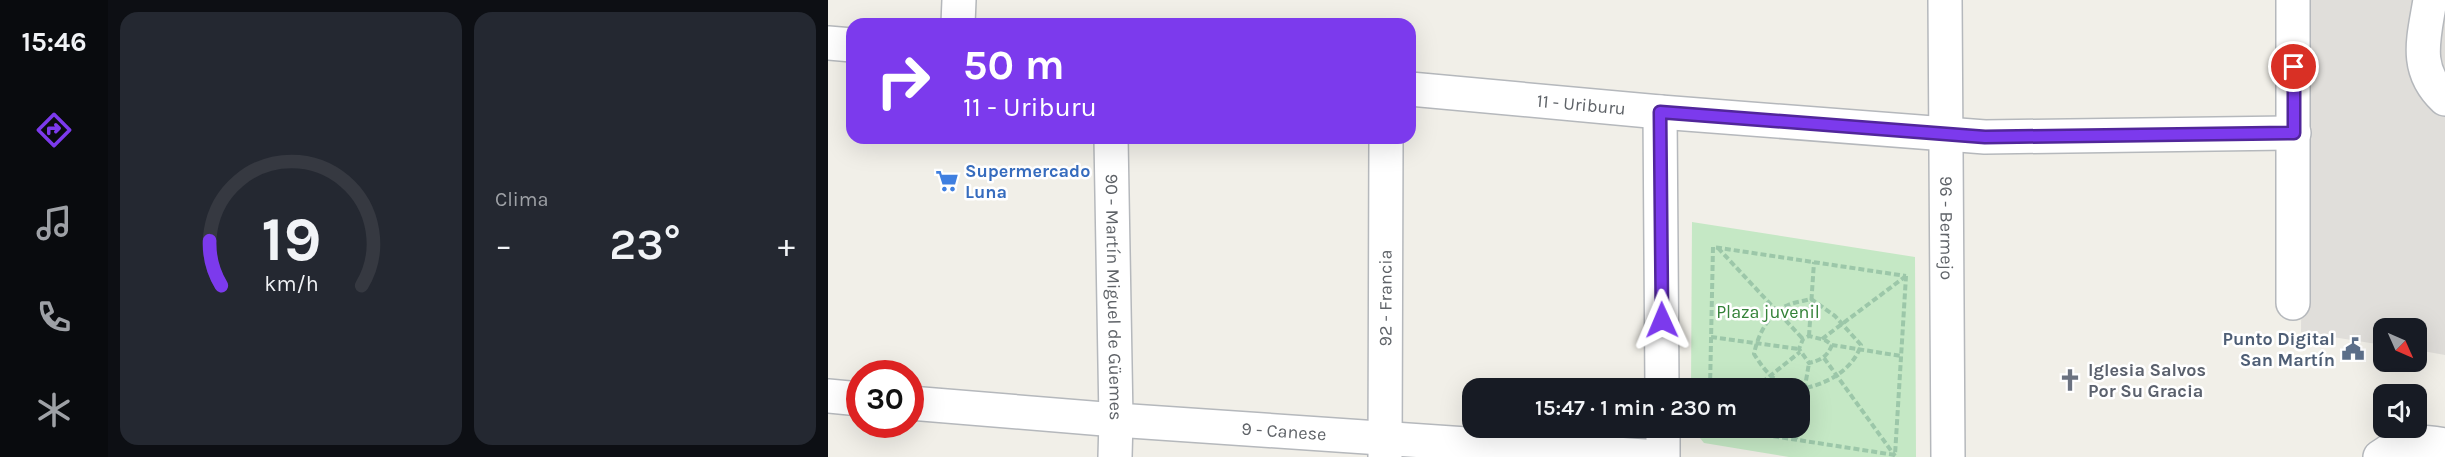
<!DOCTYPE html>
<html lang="es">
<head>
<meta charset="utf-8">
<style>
	:root { --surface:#171b24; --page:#242831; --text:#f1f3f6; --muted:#9ea1a6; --line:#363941; --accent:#7c3aed }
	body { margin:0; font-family:Karla,sans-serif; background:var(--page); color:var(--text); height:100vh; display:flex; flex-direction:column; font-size:22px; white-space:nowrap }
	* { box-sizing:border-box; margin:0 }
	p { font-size:20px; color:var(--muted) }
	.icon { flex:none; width:33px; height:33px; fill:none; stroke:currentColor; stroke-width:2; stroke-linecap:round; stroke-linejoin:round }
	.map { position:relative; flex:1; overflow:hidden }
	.drawer { display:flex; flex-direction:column; gap:12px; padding:12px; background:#0d0f14; width:720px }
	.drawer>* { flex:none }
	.top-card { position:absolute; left:18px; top:18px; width:570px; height:126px; border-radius:18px; box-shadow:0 6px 24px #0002; background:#7c3aed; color:#fff; overflow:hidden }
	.needle { width:39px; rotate:135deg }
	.controls { position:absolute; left:1545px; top:318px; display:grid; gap:12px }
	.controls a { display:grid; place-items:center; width:54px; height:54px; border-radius:12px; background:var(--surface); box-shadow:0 6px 24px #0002; font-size:30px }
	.speed { position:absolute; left:18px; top:360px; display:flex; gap:12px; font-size:30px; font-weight:700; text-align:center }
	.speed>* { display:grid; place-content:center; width:78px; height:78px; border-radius:50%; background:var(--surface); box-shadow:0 6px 24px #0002; line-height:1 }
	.speed .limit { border:9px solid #d22; background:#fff; color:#111 }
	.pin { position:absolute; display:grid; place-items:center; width:51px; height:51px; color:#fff; margin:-26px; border:3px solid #fff; border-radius:50%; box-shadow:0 2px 6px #0007 }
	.me { position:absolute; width:66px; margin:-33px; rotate:359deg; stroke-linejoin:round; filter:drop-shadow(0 0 4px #0008) }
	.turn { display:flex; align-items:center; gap:21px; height:126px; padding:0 18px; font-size:27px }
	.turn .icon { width:78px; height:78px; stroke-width:2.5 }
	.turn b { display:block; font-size:42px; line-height:51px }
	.big { font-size:45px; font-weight:600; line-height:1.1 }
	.drawer .widget { flex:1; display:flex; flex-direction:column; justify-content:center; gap:9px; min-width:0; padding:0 21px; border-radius:18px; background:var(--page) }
	.drawer .dial { align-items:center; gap:0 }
	.dial svg { height:156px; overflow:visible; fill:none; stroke:var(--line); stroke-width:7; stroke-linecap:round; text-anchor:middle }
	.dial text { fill:var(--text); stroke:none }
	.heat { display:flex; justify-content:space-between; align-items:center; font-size:33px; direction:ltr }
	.drawer .tiles { flex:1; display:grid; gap:12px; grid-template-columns:repeat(2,1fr) }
	.trip { position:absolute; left:634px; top:378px; width:348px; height:60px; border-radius:18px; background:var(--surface); box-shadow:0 6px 24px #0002; font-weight:600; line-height:60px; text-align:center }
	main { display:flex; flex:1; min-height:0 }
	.tab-bar { display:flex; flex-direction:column; width:108px; justify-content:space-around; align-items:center; background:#090b0e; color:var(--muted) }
	.tab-bar .icon { width:42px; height:42px }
	.tab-bar .selected { color:var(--accent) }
	.tab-bar b { font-size:27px; color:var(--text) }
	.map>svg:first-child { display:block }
</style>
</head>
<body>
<main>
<nav class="tab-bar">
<b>15:46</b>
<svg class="icon selected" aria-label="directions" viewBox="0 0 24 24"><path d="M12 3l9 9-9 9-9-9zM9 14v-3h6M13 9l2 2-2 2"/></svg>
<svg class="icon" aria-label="music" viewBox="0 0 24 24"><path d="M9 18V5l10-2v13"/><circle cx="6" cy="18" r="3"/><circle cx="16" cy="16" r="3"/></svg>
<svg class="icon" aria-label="phone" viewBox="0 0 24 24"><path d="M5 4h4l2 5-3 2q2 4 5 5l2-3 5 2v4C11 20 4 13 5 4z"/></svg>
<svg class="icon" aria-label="climate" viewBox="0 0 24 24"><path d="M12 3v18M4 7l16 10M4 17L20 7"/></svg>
</nav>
<section class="drawer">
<div class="tiles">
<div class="widget dial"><svg viewBox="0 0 100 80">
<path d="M14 69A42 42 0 1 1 86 69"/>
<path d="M14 69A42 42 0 0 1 8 46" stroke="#7c3aed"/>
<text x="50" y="56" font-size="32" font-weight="700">19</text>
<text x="50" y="72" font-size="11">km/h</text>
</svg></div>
<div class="widget"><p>Clima</p>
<div class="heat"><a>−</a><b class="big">23°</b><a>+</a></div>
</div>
</div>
</section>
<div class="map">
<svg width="1617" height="457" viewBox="0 0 1617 457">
	<rect width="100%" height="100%" fill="#f1efe8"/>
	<path fill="#e0deda" d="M 1476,0 L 1617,0 L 1617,355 L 1589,350 L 1588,328 L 1556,328 L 1555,345 L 1473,332 Z"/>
	<path fill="#c5e8c5" d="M 864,222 L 1087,257 L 1088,457 L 961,457 L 876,443 L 864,428 L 972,428 L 972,388 L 863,388 Z"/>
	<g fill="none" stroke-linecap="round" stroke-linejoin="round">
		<g stroke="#b5b8bc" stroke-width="36">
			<g id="minor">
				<path id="s1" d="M 1117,0 L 1120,457"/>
				<path d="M 1602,0 C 1596,38 1585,69 1617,99"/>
				<path d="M 130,24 L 131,0"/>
				<path d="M 0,43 L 24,45"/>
				<path id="s2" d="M 582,89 L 832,112 L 1157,137 L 1466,133"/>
				<path d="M 832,112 L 834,388"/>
				<path id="s3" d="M 283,138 L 288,420 L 287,457"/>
				<path d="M 1465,303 L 1465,0"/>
				<path d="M 0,396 L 32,399"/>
				<path id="s4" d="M 82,403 L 288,420 L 831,457"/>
				<path d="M 835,428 L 835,457"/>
				<path id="s5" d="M 557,457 L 558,138"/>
				<path d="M 1552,457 C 1577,439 1588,440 1617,445"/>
			</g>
		</g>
		<g stroke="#9cc7a9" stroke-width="4" stroke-dasharray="6 3" stroke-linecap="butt">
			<path d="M 890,248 L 975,339"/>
			<path d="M 981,336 L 986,262"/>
			<path d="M 883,337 L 971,349"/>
			<path d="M 994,339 L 1078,276"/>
			<path d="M 1004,345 C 999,357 993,360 981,363 L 971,349 L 975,339 L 981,336 L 997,340 L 1004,345 L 1073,356"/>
			<path d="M 996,358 L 1067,456"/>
			<path d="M 882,388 L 885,247 L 1078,276"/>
			<path d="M 927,388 L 972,352"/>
			<path d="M 971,388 C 948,385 938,373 926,354 C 930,334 941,313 960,305 C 967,302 976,301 983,299 L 1007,316 L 1033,345 C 1025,370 998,385 972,389"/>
			<path d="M 972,416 L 981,363"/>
			<path d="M 892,428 L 1067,455 L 1078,276"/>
			<path d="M 968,439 L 970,428"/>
		</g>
		<use href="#minor" stroke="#fff" stroke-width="33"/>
	</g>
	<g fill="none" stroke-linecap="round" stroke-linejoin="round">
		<g stroke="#51269a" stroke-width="15">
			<path id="route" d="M 834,320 L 832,112 L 1157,137 L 1466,133 L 1466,67"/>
		</g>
		<use href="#route" stroke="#7c3aed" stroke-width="10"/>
	</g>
	<defs>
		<g id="supermarket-bare" transform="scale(1.8)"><path d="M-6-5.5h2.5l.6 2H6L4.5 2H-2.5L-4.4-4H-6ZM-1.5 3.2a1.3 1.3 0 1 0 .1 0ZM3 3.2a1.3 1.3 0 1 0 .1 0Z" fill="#3f7fe0" stroke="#fff" stroke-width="2.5" paint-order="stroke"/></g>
		<g id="civic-bare" transform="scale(1.8)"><path d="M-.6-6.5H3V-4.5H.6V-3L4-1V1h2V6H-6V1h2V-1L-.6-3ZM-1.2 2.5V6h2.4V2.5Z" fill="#5c6f8a" stroke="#fff" stroke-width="2.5" paint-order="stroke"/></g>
		<g id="church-bare" transform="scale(1.8)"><path d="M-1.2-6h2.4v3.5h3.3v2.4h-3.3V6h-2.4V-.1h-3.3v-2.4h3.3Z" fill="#6b7280" stroke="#fff" stroke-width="2.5" paint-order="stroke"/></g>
	</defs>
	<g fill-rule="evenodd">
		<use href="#supermarket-bare" x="119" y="181"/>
		<use href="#civic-bare" x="1525" y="349"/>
		<use href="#church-bare" x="1242" y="380"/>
	</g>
	<g text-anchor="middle" stroke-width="5" stroke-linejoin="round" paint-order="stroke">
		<g font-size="18" fill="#5f6368" stroke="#fff">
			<text dy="6" stroke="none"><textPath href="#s2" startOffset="172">11 - Uriburu</textPath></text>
			<text dy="6" stroke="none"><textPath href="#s1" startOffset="228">96 - Bermejo</textPath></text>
			<text dy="6" stroke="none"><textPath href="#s3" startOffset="159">90 - Martín Miguel de Güemes</textPath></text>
			<text dy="6" stroke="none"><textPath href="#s5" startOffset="159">92 - Francia</textPath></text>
			<text dy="6" stroke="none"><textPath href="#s4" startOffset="375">9 - Canese</textPath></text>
		</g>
		<g font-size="18" font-weight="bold" fill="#366cbe" stroke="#fff" text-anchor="start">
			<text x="137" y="177">Supermercado<tspan x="137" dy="21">Luna</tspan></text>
		</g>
		<g font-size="18" fill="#348238" stroke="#fff">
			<text x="940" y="318">Plaza juvenil</text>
		</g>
		<g font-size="18" font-weight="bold" fill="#4e5e75" stroke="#fff" text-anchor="end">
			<text x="1507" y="345">Punto Digital<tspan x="1507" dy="21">San Martín</tspan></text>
		</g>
		<g font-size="18" font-weight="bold" fill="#5b616d" stroke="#fff" text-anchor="start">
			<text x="1260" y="376">Iglesia Salvos<tspan x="1260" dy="21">Por Su Gracia</tspan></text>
		</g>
	</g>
</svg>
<div class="controls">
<a><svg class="needle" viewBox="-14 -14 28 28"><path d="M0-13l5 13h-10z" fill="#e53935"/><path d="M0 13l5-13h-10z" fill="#9ea1a6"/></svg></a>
<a><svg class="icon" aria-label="sound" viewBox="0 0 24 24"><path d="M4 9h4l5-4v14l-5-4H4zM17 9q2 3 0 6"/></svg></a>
</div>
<div class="speed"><div class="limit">30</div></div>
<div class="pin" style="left:1466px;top:67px;background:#d93025"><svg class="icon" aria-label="arrive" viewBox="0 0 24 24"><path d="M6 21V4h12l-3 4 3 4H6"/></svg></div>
<svg class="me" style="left:834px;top:320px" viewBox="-20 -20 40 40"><path d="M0-17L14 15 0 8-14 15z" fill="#7c3aed" stroke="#fff" stroke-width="4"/></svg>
<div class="trip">15:47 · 1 min · 230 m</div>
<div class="top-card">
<div class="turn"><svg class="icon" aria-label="right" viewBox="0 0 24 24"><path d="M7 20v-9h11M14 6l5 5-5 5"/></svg><div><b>50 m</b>11 - Uriburu</div></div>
</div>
</div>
</main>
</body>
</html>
